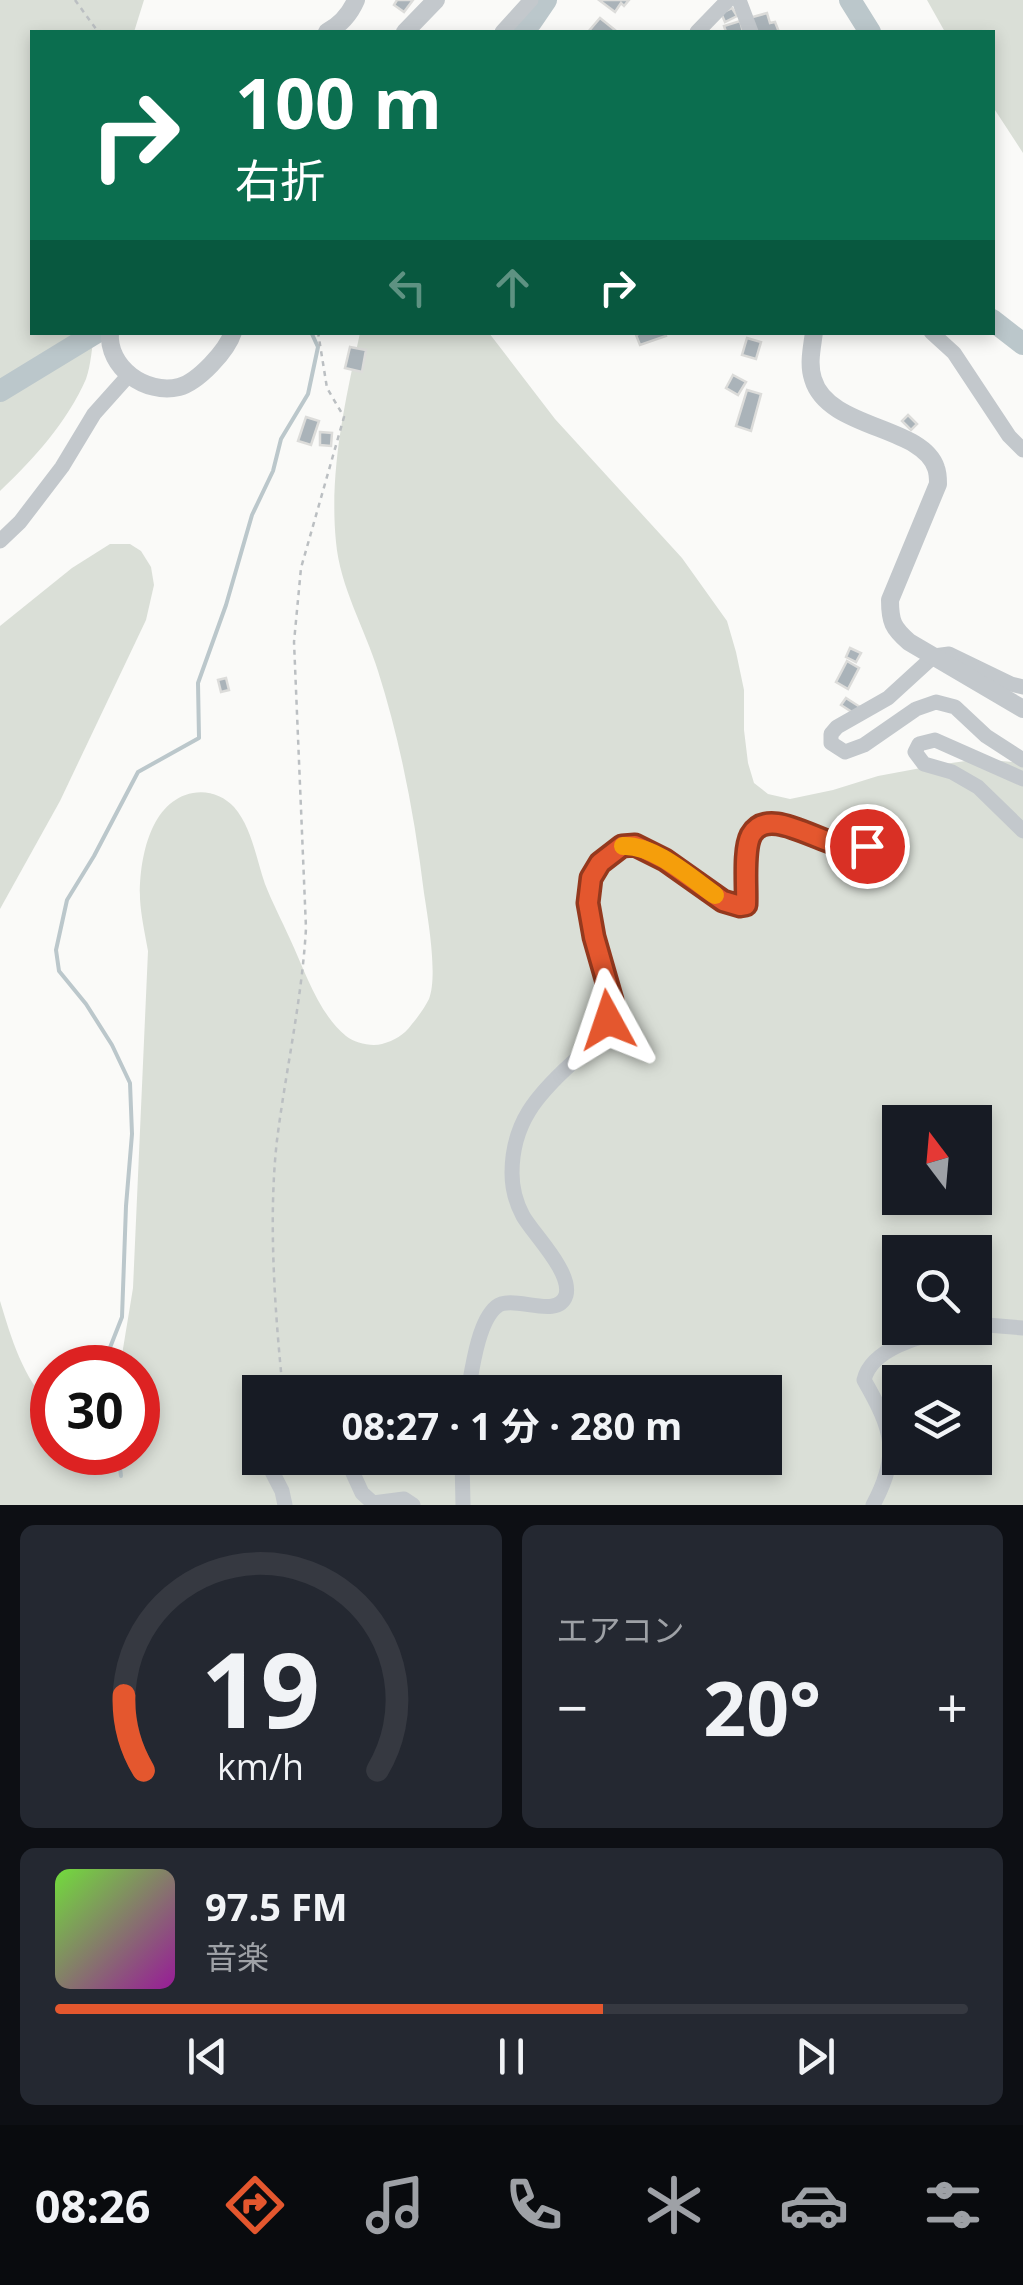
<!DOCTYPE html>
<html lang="ja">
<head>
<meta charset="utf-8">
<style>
	:root { --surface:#171b24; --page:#242831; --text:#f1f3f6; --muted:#9ea1a6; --line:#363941; --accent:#e4572e }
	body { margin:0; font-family:"Open Sans","Noto Sans JP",sans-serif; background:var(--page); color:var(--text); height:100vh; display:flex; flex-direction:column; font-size:38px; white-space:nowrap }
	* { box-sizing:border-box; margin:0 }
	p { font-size:32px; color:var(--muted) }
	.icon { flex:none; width:55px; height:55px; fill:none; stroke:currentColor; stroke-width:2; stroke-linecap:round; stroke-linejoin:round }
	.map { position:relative; height:1505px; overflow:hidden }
	.panel { display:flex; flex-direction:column; gap:20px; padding:20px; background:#0d0f14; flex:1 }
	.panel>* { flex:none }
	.banner { position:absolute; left:30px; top:30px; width:965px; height:305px; border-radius:0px; box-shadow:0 5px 15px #0003; background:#0b6e4f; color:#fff; overflow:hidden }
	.needle { width:65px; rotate:344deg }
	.fabs { position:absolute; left:882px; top:1105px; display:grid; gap:20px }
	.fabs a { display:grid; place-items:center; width:110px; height:110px; border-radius:0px; background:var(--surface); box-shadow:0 5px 15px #0003; font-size:50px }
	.speed { position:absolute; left:30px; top:1345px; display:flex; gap:20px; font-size:50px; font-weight:700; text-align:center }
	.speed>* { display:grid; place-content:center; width:130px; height:130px; border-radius:50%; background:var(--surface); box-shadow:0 5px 15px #0003; line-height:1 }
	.speed .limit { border:15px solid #d22; background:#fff; color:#111 }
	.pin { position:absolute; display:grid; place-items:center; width:85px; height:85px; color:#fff; margin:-42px; border:5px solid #fff; border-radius:50%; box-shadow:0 2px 10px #0007 }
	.me { position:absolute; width:110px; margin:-55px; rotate:355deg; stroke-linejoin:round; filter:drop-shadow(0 0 8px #0008) }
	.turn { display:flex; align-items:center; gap:35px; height:210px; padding:0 40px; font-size:45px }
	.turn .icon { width:130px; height:130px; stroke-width:2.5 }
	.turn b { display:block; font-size:70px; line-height:85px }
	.lanes { display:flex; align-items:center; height:95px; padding:0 40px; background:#0003; justify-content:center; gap:50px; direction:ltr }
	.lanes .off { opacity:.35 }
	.big { font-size:75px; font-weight:700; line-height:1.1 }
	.panel .tile { flex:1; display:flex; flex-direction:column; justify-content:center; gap:15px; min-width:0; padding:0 35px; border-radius:15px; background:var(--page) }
	.panel .dial { align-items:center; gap:0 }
	.dial svg { height:260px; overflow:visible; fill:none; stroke:var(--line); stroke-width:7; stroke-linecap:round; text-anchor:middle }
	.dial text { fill:var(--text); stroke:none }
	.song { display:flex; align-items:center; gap:30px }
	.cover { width:120px; height:120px; border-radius:15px; background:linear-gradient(135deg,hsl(100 70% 55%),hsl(300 70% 35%)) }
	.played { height:10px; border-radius:5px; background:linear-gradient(90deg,var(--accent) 60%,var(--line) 60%) }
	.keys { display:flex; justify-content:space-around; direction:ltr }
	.heat { display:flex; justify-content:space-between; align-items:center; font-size:55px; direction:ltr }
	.panel .tiles { flex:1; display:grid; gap:20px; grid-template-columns:1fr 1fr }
	.tile:last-child { grid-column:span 2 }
	.trip { position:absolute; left:242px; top:1375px; width:540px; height:100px; border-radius:0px; background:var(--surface); box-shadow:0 5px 15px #0003; font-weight:700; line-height:100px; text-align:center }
	.dock { display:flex; height:160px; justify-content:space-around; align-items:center; background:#090b0e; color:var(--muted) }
	.dock .icon { width:70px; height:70px }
	.dock .current { color:var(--accent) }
	.dock b { font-size:45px; color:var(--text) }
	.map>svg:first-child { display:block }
</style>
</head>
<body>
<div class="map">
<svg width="1023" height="1505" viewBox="0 0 1023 1505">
	<rect width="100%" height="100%" fill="#fafaf8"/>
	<g fill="#dadfd7" fill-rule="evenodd">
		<path d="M 0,0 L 144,0 L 134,32 L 32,32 L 32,332 L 94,333 C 92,347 91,365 86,379 C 68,421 33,460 0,491 Z"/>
		<path d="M 927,0 L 1023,0 L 1023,153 L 993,107 L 992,32 L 945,32 Z"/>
		<path d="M 360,333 L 489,333 L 555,419 L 682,558 L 727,621 L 736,652 L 744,690 L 744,730 L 748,763 L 754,783 L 768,794 L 790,799 L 833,790 L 878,776 L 937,765 L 980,759 L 1023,763 L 1023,1505 L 0,1505 L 0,1301 C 11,1337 23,1380 52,1406 L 52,1452 L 138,1452 L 138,1368 L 120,1367 L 133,1288 L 148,951 C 145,934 141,916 140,899 C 139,862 149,801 193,793 C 208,790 224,796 234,807 C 252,828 256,858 265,884 C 272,902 282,921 290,939 C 305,971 318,1013 346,1036 C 355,1043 371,1047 382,1044 C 395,1040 403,1036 412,1024 C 418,1017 425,1007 429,999 C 438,976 428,919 424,893 C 415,819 401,743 378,671 C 365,629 340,587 336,542 C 329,472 345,401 360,333 ZM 900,1122 L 975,1122 L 975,1198 L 900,1198 ZM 900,1252 L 975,1252 L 975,1328 L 900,1328 ZM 900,1382 L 975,1382 L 975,1458 L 900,1458 ZM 260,1392 L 765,1392 L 765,1458 L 260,1458 Z"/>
		<path d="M 110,544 L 130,544 L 141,551 L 151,567 L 154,585 L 146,620 L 60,801 L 0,909 L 0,626 L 72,568 Z"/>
	</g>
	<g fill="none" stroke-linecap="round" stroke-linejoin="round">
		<g stroke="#bbc7cb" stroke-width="4">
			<path d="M 102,1368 L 122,1317 L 126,1206 L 132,1134 L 130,1083 L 112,1045 L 86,1004 L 59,971 L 56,950 L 67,900 L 94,856 L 138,772 L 199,738 L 198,683 L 226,605 L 252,515 L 273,471 L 281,439 L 308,394 L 318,347 L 311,332"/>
			<path d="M 118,1452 L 121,1476"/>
		</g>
		<g stroke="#bbc7cb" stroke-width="22">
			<path d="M 850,0 L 870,32"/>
			<path d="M 521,32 L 531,22 L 546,0"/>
			<path d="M 992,320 L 1023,344"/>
			<path d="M 0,391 L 97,332"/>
		</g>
	</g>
	<g fill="#aab3b9" stroke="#dcdcda" stroke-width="2.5">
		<path d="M 397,0 L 413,0 L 404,12 L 394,5 Z"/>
		<path d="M 599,0 L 629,0 L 624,6 L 621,3 L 615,12 Z"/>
		<path d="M 732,8 L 737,16 L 725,22 L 721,13 Z"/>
		<path d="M 767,13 L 770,23 L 775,22 L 779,32 L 757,32 L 749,18 Z"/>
		<path d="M 600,18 L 615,30 L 613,32 L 588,32 Z"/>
		<path d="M 740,21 L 743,32 L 726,32 L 724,26 Z"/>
		<path d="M 643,332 L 665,332 L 666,336 L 640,345 L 636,335 Z"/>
		<path d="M 747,338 L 761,342 L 756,359 L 742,355 Z"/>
		<path d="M 350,347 L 366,350 L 362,372 L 345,368 Z"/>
		<path d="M 733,375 L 746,382 L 738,395 L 726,388 Z"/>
		<path d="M 747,390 L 761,394 L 751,431 L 736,426 Z"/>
		<path d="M 908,415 L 917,424 L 911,430 L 902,421 Z"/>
		<path d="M 306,417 L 319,421 L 311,445 L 298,441 Z"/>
		<path d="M 320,432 L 332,433 L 331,446 L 320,445 Z"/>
		<path d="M 850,648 L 861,653 L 856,662 L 846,657 Z"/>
		<path d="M 847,661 L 859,668 L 848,689 L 836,682 Z"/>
		<path d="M 226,678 L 229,690 L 221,692 L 218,680 Z"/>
		<path d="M 846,698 L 860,707 L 855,714 L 841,705 Z"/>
	</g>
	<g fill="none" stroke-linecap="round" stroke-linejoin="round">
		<g stroke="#bbbfc2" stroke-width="2.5" stroke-dasharray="5 5" stroke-linecap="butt">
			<path d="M 75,0 L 96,29 L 102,32"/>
			<path d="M 283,1392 C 275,1313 268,1219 277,1140 C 286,1069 302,999 306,928 L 294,642 L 301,568 L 344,417 L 327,388 L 318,332"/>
		</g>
		<g stroke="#c3c8cc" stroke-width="15">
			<path d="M 739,0 L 751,32"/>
			<path d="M 502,32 L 531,0"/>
			<path d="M 697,32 L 728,0"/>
			<path d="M 931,332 L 954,353 L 1009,436 L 1023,450"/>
			<path d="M 0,541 L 20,522 L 62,467 L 94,414 L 128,376"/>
			<path d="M 1023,687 L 1011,684 L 949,654 L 934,656 L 888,698 L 837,727 L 831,734 L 831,743 L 845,752 L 864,745 L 916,709 L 936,702 L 955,707 L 986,736 L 1023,760"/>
			<path d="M 1023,779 L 935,740 L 919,744 L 915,752 L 924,764 L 952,772 L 978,787 L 1023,831"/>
			<path d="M 975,1324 L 1023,1328"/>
			<path d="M 468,1392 C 472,1370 478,1322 496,1307 C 512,1293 558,1321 566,1295 C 572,1272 534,1235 523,1216 C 516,1203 512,1188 512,1173 C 512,1123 537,1095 572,1063 C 588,1048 606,1032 611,1009 C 613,996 608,984 604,972 C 591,930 572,875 619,848 C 651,831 709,908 746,905 L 748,846 L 752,832 C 754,831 765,824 766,824 C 797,815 836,860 867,845 L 873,825"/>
			<path d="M 260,1434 L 260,1441"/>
			<path d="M 265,1458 L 282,1491 L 285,1505"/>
			<path d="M 346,1458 L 362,1493 L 373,1503 L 404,1499 L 413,1505"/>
			<path d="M 462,1458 L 463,1505"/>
			<path d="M 873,1505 C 901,1453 892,1429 864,1380 C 872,1346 927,1335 955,1328"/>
		</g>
		<g stroke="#c3c8cc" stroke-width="18">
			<path d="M 327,32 C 340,25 350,14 356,0"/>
			<path d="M 405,32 L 436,0"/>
			<path d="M 110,332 C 107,368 146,395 179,387 C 198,382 227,351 233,332"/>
			<path d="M 814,332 C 812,348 808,364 813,379 C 828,430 922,425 936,468 C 938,473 938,479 938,484 L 890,600 C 890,622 893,628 909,642 L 1023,709"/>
		</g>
	</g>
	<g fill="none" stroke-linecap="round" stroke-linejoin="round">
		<g stroke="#94391e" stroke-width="25">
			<path id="route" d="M 608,1020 L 612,1000 L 594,937 L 588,903 L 591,878 L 600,863 L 622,846 L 635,845 L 665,860 L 723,901 L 740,906 L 746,905 C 747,887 743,850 751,835 C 772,799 836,860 867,846"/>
		</g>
		<use href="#route" stroke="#e4572e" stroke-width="18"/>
		<path stroke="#f59e0b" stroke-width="18" d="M 623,846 C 653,844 691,878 715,895"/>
	</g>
</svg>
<div class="fabs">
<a><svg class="needle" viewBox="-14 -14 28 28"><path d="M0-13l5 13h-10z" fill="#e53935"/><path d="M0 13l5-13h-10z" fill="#9ea1a6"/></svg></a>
<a><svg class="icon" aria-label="search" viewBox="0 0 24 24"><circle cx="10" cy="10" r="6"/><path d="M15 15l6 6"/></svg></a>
<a><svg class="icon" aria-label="layers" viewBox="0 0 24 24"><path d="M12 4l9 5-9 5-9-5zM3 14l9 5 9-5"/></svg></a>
</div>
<div class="speed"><div class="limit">30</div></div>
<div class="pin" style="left:867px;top:846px;background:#d93025"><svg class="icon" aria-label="arrive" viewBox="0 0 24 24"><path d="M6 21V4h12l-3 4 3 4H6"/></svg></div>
<svg class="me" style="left:608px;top:1020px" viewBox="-20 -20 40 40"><path d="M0-17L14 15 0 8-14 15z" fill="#e4572e" stroke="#fff" stroke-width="4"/></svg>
<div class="trip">08:27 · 1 分 · 280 m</div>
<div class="banner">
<div class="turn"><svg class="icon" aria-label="right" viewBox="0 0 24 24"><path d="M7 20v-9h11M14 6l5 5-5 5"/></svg><div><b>100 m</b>右折</div></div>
<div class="lanes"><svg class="icon off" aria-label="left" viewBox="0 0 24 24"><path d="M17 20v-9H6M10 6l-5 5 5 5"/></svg><svg class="icon off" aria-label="ahead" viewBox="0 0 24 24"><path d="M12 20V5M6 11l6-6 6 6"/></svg><svg class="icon" aria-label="right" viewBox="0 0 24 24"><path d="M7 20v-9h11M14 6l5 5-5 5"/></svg></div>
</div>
</div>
<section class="panel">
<div class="tiles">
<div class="tile dial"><svg viewBox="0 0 100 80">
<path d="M14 69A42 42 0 1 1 86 69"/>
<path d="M14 69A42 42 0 0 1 8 46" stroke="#e4572e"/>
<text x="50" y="56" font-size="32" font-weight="700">19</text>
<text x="50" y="72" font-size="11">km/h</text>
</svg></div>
<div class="tile"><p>エアコン</p>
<div class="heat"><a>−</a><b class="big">20°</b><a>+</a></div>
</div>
<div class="tile">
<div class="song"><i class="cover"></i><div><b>97.5 FM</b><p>音楽</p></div></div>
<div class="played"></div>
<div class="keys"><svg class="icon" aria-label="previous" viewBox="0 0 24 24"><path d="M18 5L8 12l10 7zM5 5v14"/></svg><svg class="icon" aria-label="pause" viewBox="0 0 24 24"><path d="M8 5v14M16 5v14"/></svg><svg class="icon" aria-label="next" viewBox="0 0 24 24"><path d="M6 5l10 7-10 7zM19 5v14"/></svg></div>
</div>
</div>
</section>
<nav class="dock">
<b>08:26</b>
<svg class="icon current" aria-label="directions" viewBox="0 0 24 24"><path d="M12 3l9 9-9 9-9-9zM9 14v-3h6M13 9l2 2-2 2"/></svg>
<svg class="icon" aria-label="music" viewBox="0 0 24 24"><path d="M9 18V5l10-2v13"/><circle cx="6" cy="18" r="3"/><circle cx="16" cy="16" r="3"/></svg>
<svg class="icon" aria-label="phone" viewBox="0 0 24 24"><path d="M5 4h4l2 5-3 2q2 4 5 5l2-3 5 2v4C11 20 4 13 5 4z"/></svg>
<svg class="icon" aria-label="climate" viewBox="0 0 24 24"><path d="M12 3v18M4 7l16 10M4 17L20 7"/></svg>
<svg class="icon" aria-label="car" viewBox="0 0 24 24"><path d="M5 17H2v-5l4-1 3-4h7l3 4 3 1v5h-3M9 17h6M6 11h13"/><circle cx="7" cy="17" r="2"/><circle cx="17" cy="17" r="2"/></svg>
<svg class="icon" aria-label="filters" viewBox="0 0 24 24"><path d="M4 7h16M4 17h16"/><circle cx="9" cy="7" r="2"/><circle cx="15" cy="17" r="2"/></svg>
</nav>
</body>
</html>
